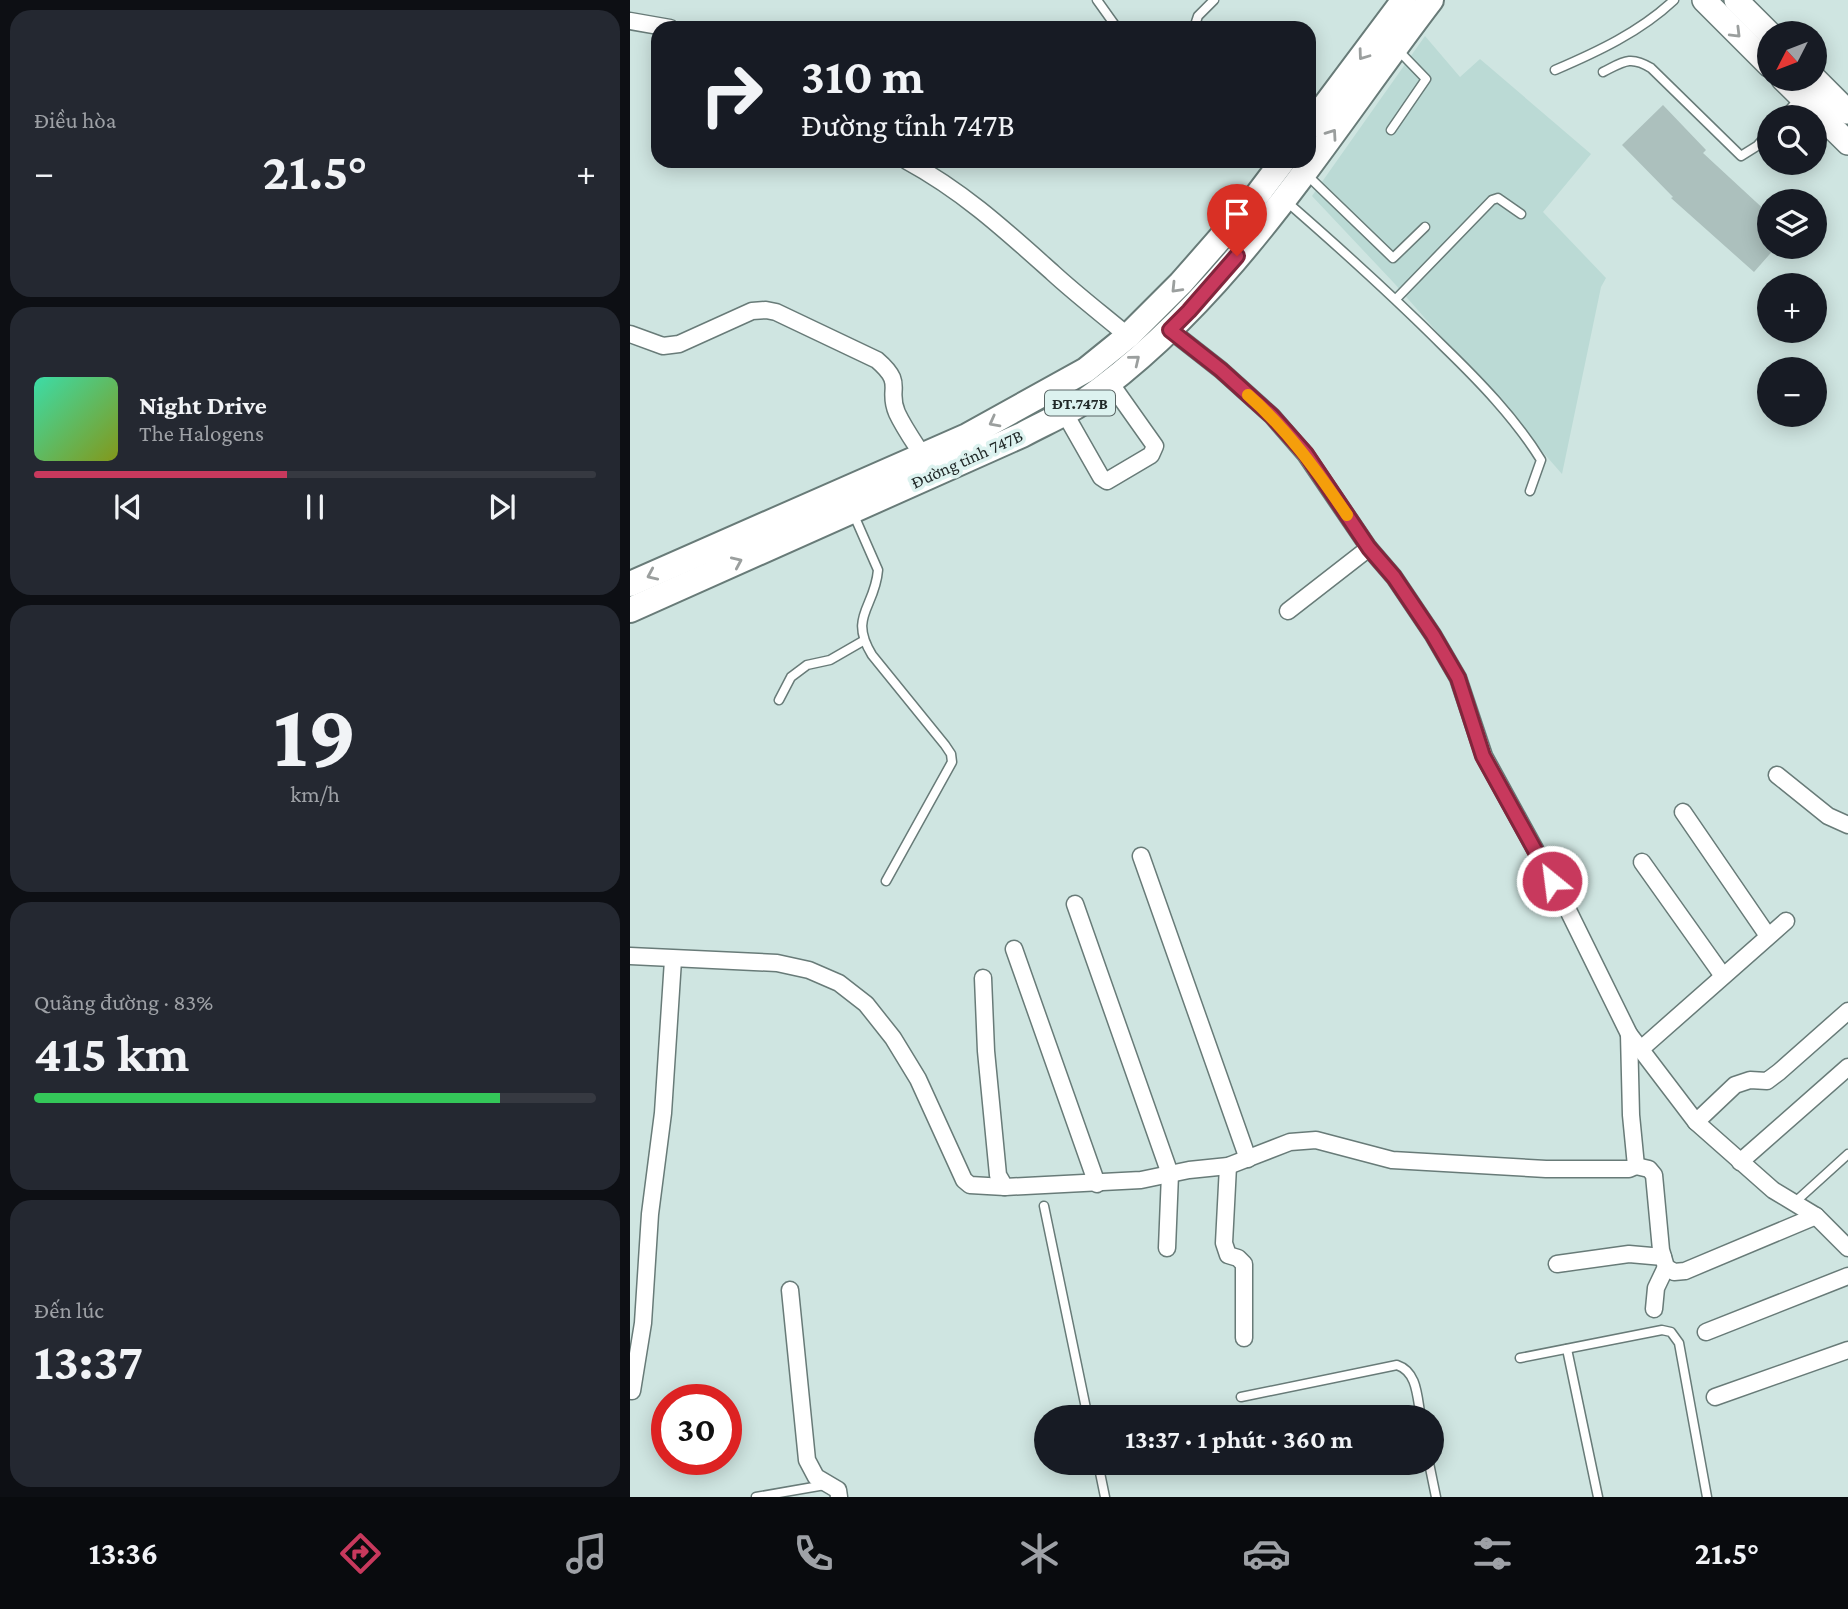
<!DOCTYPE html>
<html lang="vi">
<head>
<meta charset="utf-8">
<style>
	:root { --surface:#171b24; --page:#242831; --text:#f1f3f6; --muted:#9ea1a6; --line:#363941; --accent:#c8395d }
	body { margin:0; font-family:"Crimson Pro",serif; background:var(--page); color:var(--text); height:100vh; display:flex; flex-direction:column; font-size:26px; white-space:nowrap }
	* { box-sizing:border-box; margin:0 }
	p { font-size:23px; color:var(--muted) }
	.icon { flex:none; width:38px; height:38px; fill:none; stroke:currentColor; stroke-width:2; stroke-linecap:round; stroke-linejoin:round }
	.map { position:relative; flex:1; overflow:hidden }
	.panel { display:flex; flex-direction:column; gap:10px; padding:10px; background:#0d0f14; width:630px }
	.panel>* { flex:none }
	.hud { position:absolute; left:21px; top:21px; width:665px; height:147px; border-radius:21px; box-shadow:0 4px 18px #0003; background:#171b24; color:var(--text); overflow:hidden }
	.needle { width:46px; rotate:228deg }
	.fabs { position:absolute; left:1127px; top:21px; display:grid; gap:14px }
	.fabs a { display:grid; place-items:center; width:70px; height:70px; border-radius:50%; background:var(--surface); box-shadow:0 4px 18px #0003; font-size:35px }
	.speed { position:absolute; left:21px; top:1384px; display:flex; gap:14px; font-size:35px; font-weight:700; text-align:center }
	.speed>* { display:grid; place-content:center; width:91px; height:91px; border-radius:50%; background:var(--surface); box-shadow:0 4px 18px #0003; line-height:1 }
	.speed .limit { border:10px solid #d22; background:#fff; color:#111 }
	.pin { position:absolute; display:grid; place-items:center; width:60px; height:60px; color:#fff; margin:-72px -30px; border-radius:50% 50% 50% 0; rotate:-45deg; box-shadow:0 0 7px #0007 }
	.pin .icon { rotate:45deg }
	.me { position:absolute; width:77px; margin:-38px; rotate:331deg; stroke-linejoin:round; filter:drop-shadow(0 0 5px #0008) }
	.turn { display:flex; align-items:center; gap:24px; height:147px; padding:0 35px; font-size:32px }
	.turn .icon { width:91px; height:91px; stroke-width:2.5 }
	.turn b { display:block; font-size:49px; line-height:60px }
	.big { font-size:52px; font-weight:700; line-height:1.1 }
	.panel .card { flex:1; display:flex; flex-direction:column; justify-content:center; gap:10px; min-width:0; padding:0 24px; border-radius:21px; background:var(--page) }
	.panel .dial { align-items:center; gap:0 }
	.dial b { font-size:91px; line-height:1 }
	.song { display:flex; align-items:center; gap:21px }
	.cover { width:84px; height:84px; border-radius:10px; background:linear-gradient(135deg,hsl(160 70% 55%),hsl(70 70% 35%)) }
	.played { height:7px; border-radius:4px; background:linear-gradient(90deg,var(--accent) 45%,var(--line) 45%) }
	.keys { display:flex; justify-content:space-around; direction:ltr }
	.heat { display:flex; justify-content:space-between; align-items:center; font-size:38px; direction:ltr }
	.charge { height:10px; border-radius:5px; background:linear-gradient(90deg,#34c759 83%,var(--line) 0) }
	.trip { position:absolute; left:404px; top:1405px; width:410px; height:70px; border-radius:35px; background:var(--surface); box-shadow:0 4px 18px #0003; font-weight:700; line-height:70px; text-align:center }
	.tabs { display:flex; height:112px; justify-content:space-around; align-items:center; background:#090b0e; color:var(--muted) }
	.tabs .icon { width:49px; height:49px }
	.tabs .active { color:var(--accent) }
	.tabs b { font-size:32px; color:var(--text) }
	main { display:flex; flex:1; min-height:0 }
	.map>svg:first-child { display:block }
</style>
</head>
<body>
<main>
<section class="panel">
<div class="card"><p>Điều hòa</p>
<div class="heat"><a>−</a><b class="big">21.5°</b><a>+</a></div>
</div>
<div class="card">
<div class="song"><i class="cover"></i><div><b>Night Drive</b><p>The Halogens</p></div></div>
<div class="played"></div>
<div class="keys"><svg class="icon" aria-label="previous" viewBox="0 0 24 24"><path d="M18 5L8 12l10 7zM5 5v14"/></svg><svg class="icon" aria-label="pause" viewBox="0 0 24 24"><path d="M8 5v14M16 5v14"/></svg><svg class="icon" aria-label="next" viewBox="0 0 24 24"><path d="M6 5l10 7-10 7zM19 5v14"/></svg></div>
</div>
<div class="card dial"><b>19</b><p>km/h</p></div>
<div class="card"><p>Quãng đường · 83%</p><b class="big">415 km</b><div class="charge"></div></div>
<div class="card"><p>Đến lúc</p><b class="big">13:37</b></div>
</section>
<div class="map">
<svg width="1218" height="1497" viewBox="0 0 1218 1497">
	<rect width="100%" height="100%" fill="#cfe5e1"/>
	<path fill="#bbdad5" d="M 795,36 L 830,77 L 850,59 L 961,154 L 913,212 L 976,278 L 971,287 L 932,474 L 764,283 L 682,196 Z"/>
	<path fill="#acc0bd" d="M 1033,105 L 1076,150 L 1073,153 L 1139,214 L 1139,247 L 1146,247 L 1124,272 L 1041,198 L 1043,197 L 992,145 Z"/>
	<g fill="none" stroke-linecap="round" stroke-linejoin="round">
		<g stroke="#687b78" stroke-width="11">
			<g id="lane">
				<path d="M 467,0 L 487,28"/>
				<path d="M 564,28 L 568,16 L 584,0"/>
				<path d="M 925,70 C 967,52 1010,32 1044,0"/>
				<path d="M 973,72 C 993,62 1000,55 1021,68 L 1111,156 L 1127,146 L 1139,132"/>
				<path d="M 1153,117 L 1169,99"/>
				<path d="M 761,130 L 796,79 L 767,49"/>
				<path d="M 677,175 L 763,258 L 795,227"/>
				<path d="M 657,202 C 711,249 764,297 814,347 C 849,381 885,418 911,460 L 900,491"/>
				<path d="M 766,299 L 862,200 L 868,198 L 891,214"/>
				<path d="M 223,513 L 248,570 C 245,608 218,616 242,655 L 315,745 L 321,754 L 322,762 L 256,881"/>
				<path d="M 149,700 L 161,677 L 177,665 L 200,660 L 233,641"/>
				<path d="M 1164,1203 L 1218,1154"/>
				<path d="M 414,1206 L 458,1418"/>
				<path d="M 937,1349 L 968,1497"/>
				<path d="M 890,1358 L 1032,1330 L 1041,1332 L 1049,1343 L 1077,1497"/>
				<path d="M 611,1397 L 767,1365 C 788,1372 787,1398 791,1418"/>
				<path d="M 468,1463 L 475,1497"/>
				<path d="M 799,1463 L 806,1497"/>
				<path d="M 126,1497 L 195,1485"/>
			</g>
		</g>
		<g stroke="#687b78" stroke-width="19">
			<g id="street">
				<path d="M 0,21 L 40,28"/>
				<path d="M 277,161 C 334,192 376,231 423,273 C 447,295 473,315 498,336"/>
				<path d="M 540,330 L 591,370 L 642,416 L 675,454 L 739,548 L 764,577 L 803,635 L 828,678 L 854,756 L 934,902 L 999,1034 L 1066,1122 L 1143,1190 L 1186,1216 L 1218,1248"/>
				<path d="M 0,334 L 33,346 L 49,344 L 122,311 L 136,310 L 146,312 L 247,360 C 276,385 256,388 267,413 C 274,428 284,442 293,456"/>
				<path d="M 434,412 L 471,477 L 477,481 L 521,455 L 525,446 L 479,381"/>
				<path d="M 658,611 L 739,548"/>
				<path d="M 1147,775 L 1198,816 L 1218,825"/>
				<path d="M 1053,812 L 1138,936"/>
				<path d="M 511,856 L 618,1159"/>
				<path d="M 1012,862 L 1093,976"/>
				<path d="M 445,904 L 540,1174 L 537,1248"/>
				<path d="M 384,949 L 467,1184"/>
				<path d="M 0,956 L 147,963 L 179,970 L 209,983 L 236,1004 L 263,1038 L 288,1079 L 334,1180 L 340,1185 L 375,1187"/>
				<path d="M 353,978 L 356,1051 L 368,1175 L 375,1187 L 511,1180 L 559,1170 L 598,1166 L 660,1142 L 686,1140 L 762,1160 L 916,1169 L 999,1169 L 1006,1166 L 1001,1115 L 999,1034"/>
				<path d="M 1011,1049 L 1156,921"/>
				<path d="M 1066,1122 L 1105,1085 L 1120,1080 L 1137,1081 L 1149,1072 L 1218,1011"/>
				<path d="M 1110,1162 L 1218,1067"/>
				<path d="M 598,1166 L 594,1243 L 598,1255 L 608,1258 L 614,1264 L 614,1338"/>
				<path d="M 1006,1166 L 1019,1169 L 1024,1175 L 1031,1250 L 1036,1267 L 1044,1272 L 1055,1271 L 1186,1216"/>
				<path d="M 927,1264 L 999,1254 L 1033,1257"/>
				<path d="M 160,1290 L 177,1460 L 186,1477 L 208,1490 L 209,1497"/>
				<path d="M 1024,1309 L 1026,1288 L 1036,1267"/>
				<path d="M 1076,1332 L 1218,1276"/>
				<path d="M 2,1391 L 13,1323 L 20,1214 L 33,1113 L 43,960"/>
				<path d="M 1085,1397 L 1218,1350"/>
			</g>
		</g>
		<g stroke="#687b78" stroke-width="26">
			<g id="secondary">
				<path d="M 1074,0 L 1139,65"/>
				<path d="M 1106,0 L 1139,33"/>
				<path d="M 1153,79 L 1218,143"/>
				<path d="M 1185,79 L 1218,112"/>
			</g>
		</g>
		<g stroke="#687b78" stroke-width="28">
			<g id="primary">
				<path d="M 679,127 L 774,0"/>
				<path d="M 0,584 L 337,436 L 456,370 L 498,336 L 551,283 L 622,202 L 653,161"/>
				<path d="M 0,610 L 392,435 C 412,424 434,415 453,402 C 600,299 694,140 801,0"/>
			</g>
		</g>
		<use href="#lane" stroke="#fff" stroke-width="8"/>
		<use href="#street" stroke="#fff" stroke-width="16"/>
		<use href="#secondary" stroke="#fff" stroke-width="23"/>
		<use href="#primary" stroke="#fff" stroke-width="24"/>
	</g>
	<defs><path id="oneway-chevron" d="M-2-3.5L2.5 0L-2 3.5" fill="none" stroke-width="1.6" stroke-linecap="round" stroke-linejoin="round" transform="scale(1.75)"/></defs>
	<g stroke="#9b9f9e">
		<use href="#oneway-chevron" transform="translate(1106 33) rotate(45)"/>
		<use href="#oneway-chevron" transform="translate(733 55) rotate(126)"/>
		<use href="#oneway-chevron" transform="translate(702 134) rotate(-55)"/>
		<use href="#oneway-chevron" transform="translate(546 288) rotate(134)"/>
		<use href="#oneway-chevron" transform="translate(505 360) rotate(-39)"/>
		<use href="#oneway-chevron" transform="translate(364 422) rotate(152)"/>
		<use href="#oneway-chevron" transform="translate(107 562) rotate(-24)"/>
		<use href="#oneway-chevron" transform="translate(22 575) rotate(156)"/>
	</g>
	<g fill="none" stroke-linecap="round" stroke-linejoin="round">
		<g stroke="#82253c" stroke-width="18">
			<path id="route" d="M 607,256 L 559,311 L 540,330 L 591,370 L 642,416 L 676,454 L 739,548 L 764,577 L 803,635 L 828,678 L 853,756 L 922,881"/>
		</g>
		<use href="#route" stroke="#c8395d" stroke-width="12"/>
		<path stroke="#f59e0b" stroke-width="12" d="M 618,395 C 658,430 687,471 717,515"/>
	</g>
	<g text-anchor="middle" stroke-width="7" stroke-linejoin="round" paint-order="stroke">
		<rect fill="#dcf2ef" stroke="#596564" stroke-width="2" x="415" y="390.5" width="70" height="25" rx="5"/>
		<g font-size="16" font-weight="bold" fill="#212928">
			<text x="450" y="409">ĐT.747B</text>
		</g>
		<g font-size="18" fill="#212928" stroke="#dcf2ef">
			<text transform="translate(337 459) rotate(-24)" y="6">Đường tỉnh 747B</text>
		</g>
	</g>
</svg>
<div class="fabs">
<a><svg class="needle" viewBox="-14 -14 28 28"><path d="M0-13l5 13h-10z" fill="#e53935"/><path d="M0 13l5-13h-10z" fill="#9ea1a6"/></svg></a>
<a><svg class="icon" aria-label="search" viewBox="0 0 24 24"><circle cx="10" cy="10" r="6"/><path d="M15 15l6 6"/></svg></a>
<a><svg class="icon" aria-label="layers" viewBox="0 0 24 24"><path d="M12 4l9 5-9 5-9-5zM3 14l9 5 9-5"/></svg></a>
<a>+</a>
<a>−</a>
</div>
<div class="speed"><div class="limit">30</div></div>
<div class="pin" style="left:607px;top:256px;background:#d93025"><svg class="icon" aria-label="arrive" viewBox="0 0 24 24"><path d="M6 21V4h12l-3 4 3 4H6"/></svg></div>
<svg class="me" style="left:922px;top:881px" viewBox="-20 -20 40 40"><circle r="17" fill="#c8395d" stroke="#fff" stroke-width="3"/><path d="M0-11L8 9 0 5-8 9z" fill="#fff"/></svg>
<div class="trip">13:37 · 1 phút · 360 m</div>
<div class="hud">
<div class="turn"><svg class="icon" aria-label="right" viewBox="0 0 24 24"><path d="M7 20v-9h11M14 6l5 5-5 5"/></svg><div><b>310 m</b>Đường tỉnh 747B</div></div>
</div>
</div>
</main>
<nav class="tabs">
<b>13:36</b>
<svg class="icon active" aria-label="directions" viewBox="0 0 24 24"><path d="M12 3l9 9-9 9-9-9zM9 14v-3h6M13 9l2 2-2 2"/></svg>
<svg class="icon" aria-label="music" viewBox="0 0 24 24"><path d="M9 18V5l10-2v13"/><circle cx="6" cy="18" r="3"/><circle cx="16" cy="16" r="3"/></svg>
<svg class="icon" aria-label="phone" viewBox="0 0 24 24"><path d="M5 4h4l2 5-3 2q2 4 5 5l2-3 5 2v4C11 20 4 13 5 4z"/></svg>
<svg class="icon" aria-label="climate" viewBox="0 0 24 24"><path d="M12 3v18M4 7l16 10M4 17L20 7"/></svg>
<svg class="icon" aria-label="car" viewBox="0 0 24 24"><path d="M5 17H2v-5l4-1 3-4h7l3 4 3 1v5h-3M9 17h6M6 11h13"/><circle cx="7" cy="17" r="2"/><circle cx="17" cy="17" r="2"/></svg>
<svg class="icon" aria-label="filters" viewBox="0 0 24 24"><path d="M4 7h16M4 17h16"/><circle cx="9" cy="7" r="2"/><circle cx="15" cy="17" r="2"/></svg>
<b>21.5°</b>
</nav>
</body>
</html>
